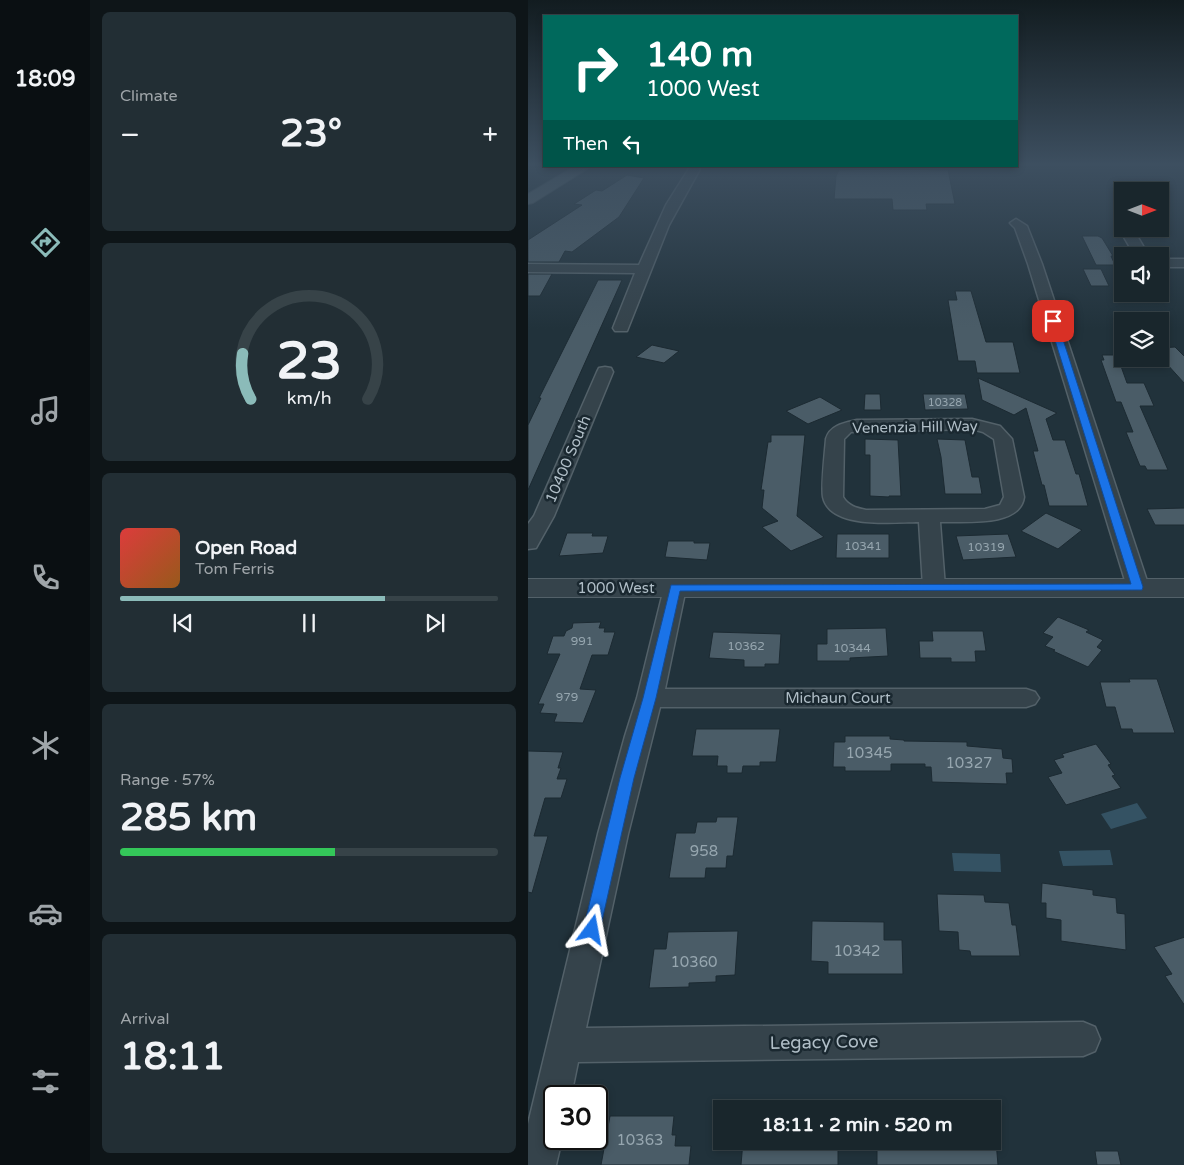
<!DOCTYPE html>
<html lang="en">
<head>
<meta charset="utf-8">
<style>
	:root { --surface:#19262c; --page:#222e34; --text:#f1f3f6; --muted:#9fa5a9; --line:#374348; --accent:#8bbbb9 }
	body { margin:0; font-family:"Varela Round",sans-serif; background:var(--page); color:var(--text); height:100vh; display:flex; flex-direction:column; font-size:19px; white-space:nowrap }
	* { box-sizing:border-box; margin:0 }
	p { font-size:16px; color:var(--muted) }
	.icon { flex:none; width:28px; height:28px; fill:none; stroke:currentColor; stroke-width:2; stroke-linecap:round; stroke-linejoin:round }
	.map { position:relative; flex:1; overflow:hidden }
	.details { display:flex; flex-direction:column; gap:12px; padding:12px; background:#0e1518; width:438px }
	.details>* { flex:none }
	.guide { position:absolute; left:15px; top:15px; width:475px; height:152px; border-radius:0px; box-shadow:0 2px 8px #0003,0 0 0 1px var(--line); background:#00695c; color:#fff; overflow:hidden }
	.needle { width:32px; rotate:90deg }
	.buttons { position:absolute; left:586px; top:182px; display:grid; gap:10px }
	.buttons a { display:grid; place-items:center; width:55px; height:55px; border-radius:0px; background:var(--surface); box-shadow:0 2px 8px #0003,0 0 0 1px var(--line); font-size:25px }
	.speed { position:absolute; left:15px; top:1085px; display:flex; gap:10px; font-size:25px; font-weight:700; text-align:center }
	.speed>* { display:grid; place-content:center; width:65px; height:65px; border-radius:50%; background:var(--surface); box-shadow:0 2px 8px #0003,0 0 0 1px var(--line); line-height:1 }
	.speed .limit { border:2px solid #111; border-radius:8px; background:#fff; color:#111 }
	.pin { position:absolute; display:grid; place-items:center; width:42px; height:42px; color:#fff; margin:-21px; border-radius:10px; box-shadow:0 2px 8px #0006 }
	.me { position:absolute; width:55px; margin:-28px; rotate:13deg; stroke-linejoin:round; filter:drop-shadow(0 0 4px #0008) }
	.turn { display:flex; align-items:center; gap:18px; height:105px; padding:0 20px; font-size:22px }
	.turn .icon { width:65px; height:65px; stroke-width:2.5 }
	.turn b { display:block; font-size:35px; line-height:42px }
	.then { display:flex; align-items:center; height:48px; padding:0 20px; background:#0003; gap:10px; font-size:19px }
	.big { font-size:38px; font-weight:800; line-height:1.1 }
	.details .tile { flex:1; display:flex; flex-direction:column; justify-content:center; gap:8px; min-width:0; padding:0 18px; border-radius:8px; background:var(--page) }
	.details .dial { align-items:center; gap:0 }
	.dial svg { height:130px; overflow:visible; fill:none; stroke:var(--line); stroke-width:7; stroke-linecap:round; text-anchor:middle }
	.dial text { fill:var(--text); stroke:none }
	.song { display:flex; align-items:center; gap:15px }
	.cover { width:60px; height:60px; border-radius:8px; background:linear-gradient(135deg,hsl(0 70% 55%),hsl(30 70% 35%)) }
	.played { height:5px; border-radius:2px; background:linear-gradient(90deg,var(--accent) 70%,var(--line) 70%) }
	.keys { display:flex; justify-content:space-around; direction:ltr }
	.heat { display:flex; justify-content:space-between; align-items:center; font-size:28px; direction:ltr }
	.charge { height:8px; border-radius:4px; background:linear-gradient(90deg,#34c759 57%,var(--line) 0) }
	.trip { position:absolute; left:185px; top:1100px; width:288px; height:50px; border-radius:0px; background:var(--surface); box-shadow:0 2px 8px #0003,0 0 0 1px var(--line); font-weight:800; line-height:50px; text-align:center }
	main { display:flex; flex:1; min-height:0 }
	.menu { display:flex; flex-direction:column; width:90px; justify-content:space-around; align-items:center; background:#0a0f12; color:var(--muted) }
	.menu .icon { width:35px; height:35px }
	.menu .selected { color:var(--accent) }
	.menu b { font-size:22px; color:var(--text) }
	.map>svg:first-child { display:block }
</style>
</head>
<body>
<main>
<nav class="menu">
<b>18:09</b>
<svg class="icon selected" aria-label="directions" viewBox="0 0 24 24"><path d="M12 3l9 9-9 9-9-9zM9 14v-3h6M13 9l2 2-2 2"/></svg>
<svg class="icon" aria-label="music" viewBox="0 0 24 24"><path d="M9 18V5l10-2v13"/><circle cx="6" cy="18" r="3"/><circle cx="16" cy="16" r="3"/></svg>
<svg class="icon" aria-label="phone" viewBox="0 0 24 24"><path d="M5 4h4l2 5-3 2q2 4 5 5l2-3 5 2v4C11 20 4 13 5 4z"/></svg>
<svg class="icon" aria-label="climate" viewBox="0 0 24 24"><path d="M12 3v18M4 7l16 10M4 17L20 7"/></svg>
<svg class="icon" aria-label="car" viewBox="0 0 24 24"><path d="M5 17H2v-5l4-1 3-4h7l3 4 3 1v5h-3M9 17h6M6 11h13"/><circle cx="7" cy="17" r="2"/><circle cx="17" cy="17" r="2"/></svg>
<svg class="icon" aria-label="filters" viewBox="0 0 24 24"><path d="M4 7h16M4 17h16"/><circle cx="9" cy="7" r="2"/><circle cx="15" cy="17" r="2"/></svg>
</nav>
<section class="details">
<div class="tile"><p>Climate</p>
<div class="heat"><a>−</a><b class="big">23°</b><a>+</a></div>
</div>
<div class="tile dial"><svg viewBox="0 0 100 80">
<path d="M14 69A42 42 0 1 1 86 69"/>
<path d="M14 69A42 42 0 0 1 9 41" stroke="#8bbbb9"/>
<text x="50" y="56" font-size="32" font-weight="700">23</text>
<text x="50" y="72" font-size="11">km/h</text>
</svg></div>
<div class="tile">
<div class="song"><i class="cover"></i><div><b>Open Road</b><p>Tom Ferris</p></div></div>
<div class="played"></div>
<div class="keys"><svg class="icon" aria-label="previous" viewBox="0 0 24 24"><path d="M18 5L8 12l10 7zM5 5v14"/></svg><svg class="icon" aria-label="pause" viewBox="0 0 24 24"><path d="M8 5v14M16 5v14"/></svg><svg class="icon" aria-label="next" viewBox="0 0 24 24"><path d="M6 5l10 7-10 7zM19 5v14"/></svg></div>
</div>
<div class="tile"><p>Range · 57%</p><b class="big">285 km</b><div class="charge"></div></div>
<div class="tile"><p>Arrival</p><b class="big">18:11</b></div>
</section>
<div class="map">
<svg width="657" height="1165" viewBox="0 0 657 1165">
	<rect width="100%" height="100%" fill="#21323b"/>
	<g fill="#345263">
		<path d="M 609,803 L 619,818 L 583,829 L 573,814 Z"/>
		<path d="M 582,850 L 585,865 L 535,866 L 531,851 Z"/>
		<path d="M 424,853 L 472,854 L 473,872 L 426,871 Z"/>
	</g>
	<g fill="#4a5c67" stroke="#1c2a32">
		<path d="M 356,169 L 420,170 L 427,204 L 398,204 L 399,210 L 365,210 L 364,199 L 306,199 L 308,176 L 311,170 Z"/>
		<path d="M 99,175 L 116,178 L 91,217 L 44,252 L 37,251 L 31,262 L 0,262 L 0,240 L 54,205 L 46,204 L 68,190 L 74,191 Z"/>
		<path d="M 554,236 L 570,236 L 574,238 L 585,256 L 583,256 L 587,265 L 568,265 Z"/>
		<path d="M 555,269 L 573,269 L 581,286 L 563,286 Z"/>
		<path d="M 0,274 L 24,274 L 12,296 L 0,296 Z"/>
		<path d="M 70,280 L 94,280 L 0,490 L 0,425 L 13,398 L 11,398 Z"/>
		<path d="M 427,291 L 443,291 L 458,342 L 485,342 L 492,373 L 449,373 L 447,361 L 430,361 L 420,300 L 429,300 Z"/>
		<path d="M 124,345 L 151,351 L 136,363 L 108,357 Z"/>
		<path d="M 647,347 L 657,357 L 657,384 L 638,363 L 632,351 L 632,348 Z"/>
		<path d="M 574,355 L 589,355 L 599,383 L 616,383 L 626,406 L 612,406 L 640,470 L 619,470 L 617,466 L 612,466 L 598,432 L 605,432 L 593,402 L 588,402 L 573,360 L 576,360 Z"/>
		<path d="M 450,378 L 529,413 L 518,419 L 525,440 L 537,440 L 548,474 L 551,474 L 560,506 L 521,506 L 516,485 L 514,485 L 505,451 L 510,451 L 498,408 L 486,415 L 454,400 Z"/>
		<path d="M 337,394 L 352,394 L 353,410 L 336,410 Z"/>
		<path d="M 395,394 L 437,394 L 440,409 L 397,410 Z"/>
		<path d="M 292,397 L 314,410 L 280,424 L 258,411 Z"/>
		<path d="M 243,435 L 277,435 L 269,516 L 296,537 L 263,551 L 234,527 L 250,521 L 234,508 L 236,490 L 233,490 L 240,442 L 243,442 Z"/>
		<path d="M 337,439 L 370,440 L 373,496 L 361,496 L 361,497 L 342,496 L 342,455 L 337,455 Z"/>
		<path d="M 409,439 L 437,440 L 444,477 L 451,477 L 454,494 L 417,494 L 413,457 Z"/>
		<path d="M 657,508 L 657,525 L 627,525 L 619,509 Z"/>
		<path d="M 518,513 L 554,530 L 530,549 L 493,531 Z"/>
		<path d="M 39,533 L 65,533 L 64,536 L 80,536 L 75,553 L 31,556 Z"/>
		<path d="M 309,534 L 361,534 L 361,558 L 308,558 Z"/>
		<path d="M 480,534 L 488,557 L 435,560 L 428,536 Z"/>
		<path d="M 140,541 L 166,541 L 166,543 L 182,543 L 179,560 L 137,557 Z"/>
		<path d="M 530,617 L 561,630 L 558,632 L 575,640 L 569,647 L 574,650 L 560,667 L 525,651 L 527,650 L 517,646 L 525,637 L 515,633 Z"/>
		<path d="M 73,622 L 71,628 L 77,628 L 76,632 L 87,632 L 80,655 L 64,655 L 52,689 L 68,690 L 55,723 L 26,722 L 29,714 L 12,713 L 16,704 L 10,704 L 32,654 L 19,654 L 25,636 L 36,636 L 38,631 L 44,628 L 45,623 Z"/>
		<path d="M 358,628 L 360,656 L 322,658 L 322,661 L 289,661 L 289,644 L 299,644 L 299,629 Z"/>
		<path d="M 404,631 L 455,631 L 458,651 L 447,651 L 448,662 L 423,662 L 423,658 L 392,658 L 391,641 L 405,641 Z"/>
		<path d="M 185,632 L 253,634 L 251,664 L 237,664 L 237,667 L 216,667 L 216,660 L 181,658 Z"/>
		<path d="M 601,679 L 629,679 L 647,733 L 605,733 L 604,729 L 593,729 L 587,707 L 578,707 L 572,682 L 602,682 Z"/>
		<path d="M 168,729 L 252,729 L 248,762 L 232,762 L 232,766 L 215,766 L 214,773 L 199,773 L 199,766 L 189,766 L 190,756 L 164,756 Z"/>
		<path d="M 317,736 L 362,736 L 362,739 L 376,740 L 376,741 L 439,742 L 439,746 L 474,749 L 475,758 L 484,759 L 485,773 L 478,773 L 479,784 L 404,782 L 403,767 L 397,767 L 397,764 L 363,764 L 363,771 L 317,771 L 317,767 L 305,767 L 306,742 L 317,742 Z"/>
		<path d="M 568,744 L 583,764 L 580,765 L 587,775 L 584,776 L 593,788 L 538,805 L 520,777 L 534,773 L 526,760 L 536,757 L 534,754 Z"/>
		<path d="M 0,751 L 35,752 L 30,768 L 33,768 L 29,779 L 39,779 L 33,798 L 17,798 L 6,836 L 20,836 L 4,893 L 0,892 Z"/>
		<path d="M 189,817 L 210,817 L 205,856 L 199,856 L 198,868 L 178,868 L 177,878 L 141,878 L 148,833 L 167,833 L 169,822 L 188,822 Z"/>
		<path d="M 514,883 L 565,890 L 565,895 L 588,898 L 589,913 L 597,914 L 598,950 L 533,941 L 533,920 L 518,918 L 518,903 L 513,903 Z"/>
		<path d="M 409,894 L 456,895 L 457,902 L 481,903 L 484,925 L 488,925 L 492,956 L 443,956 L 442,951 L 431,950 L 430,932 L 411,931 Z"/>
		<path d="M 284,921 L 356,922 L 356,940 L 374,940 L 375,974 L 300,974 L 300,962 L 283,961 Z"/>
		<path d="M 210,931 L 207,975 L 188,976 L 188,982 L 161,983 L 161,987 L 121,988 L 126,949 L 138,949 L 140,932 Z"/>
		<path d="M 657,937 L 657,1006 L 637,976 L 644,974 L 626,947 Z"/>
		<path d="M 82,1116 L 146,1116 L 144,1135 L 148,1135 L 147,1146 L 163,1146 L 161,1165 L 73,1165 Z"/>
		<path d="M 215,1141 L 310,1141 L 310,1165 L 213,1165 Z"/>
		<path d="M 349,1141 L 468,1141 L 470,1165 L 349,1165 Z"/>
		<path d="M 567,1151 L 590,1151 L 593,1165 L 569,1165 Z"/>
	</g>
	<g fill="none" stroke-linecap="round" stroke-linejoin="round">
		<g stroke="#536169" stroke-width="3">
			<g id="minor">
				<path d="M 162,167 L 170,167 L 172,169 L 141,225 L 99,331 L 87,331 L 85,328 L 107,273 L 0,272 L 0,264 L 111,265 L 138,205 Z"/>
				<path d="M 488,219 L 499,226 L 514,264 L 621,587 L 618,592 L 610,594 L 602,592 L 599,587 L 500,264 L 487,228 L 482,223 Z"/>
				<path d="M 595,229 L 605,229 L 621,256 L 607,256 L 593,232 Z"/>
				<rect x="632" y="259" width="25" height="8"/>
				<path d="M 77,367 L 83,368 L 85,372 L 26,516 L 8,548 L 0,549 L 0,524 L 6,516 L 69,372 L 71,368 Z"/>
				<path d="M 444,419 L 472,426 L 484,439 L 496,497 C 492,528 435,521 412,522 L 417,587 L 414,592 L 406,594 L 398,592 L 395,587 L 391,522 C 367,522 302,530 295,497 C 293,486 297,452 298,439 C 302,425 316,423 329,420 ZM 444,429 L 455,432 L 466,439 L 476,497 L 472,505 L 457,509 L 338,510 C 329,508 320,506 315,497 L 316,439 L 323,432 Z"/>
				<path d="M 147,581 L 155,583 L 158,588 L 137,689 L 498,689 L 507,692 L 511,698 L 507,704 L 498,707 L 132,707 L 100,834 L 58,1028 L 555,1022 L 567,1027 L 572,1039 L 567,1051 L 555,1056 L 50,1062 L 43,1096 L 26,1096 L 26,1139 L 34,1139 L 28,1165 L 0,1165 L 0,1124 L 70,834 L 97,736 L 109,698 L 136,588 L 139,583 Z"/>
			</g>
		</g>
		<g stroke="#536169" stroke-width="2">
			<rect id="tertiary" x="0" y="579" width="657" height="18"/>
		</g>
		<g stroke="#414f57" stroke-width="2">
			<path id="primary" d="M 47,166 L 64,166 L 5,203 L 0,204 L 0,194 Z"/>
		</g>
		<use href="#minor" fill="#35434b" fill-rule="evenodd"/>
		<use href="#tertiary" fill="#35434b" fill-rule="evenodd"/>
		<use href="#primary" fill="#53636c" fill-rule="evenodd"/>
	</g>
	<linearGradient id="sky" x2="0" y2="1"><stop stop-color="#121c20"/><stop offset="0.5" stop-color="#3d4f60"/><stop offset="1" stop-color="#3d4f60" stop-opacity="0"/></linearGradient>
	<rect width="657" height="329" fill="url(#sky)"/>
	<path fill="#1a73e8" stroke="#114b97" d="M 525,319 L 529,321 L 615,587 L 614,590 L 152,591 L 128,698 L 106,778 L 72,930 L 69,935 L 64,937 L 58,935 L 55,930 L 92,778 L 115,698 L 143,585 L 603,584 L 521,321 Z"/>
	<g text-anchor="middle" stroke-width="5" stroke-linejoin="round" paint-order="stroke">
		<g font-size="11" fill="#96a6af">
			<text x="417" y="406">10328</text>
		</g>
		<g font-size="12" fill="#96a6af">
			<text x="335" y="550">10341</text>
			<text x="458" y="551">10319</text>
			<text x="54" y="645">991</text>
			<text x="218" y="650">10362</text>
			<text x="324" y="652">10344</text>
			<text x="39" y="701">979</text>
		</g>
		<g font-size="15" fill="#b0bec7" stroke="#1a2830">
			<text transform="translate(387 427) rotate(-1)" y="5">Venenzia Hill Way</text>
			<text transform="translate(40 459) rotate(-67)" y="5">10400 South</text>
			<text x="88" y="593">1000 West</text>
			<text x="310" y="703">Michaun Court</text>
		</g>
		<g font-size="15" fill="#96a6af">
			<text x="341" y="758">10345</text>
			<text x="441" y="768">10327</text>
			<text x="176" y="856">958</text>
			<text x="329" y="956">10342</text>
			<text x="166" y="967">10360</text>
			<text x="112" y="1145">10363</text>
		</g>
		<g font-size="18" fill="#b0bec7" stroke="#1a2830">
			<text transform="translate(296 1042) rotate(-1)" y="6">Legacy Cove</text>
		</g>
	</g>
</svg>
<div class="buttons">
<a><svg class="needle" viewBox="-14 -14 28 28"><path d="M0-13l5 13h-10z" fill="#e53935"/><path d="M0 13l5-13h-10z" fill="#9fa5a9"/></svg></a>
<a><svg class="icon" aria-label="sound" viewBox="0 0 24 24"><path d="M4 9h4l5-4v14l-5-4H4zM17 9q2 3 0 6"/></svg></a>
<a><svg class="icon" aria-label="layers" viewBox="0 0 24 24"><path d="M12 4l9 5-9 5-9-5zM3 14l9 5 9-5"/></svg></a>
</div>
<div class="speed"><div class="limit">30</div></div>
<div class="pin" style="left:525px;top:321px;background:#d93025"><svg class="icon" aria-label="arrive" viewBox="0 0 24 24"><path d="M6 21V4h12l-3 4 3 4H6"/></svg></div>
<svg class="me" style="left:64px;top:930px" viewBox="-20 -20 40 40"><path d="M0-17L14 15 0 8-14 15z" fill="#1a73e8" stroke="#fff" stroke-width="4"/></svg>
<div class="trip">18:11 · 2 min · 520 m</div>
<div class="guide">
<div class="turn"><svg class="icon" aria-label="right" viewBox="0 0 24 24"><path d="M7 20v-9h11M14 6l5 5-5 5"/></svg><div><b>140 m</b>1000 West</div></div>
<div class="then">Then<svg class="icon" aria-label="left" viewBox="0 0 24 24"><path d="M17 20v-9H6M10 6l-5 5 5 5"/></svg></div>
</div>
</div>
</main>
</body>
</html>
